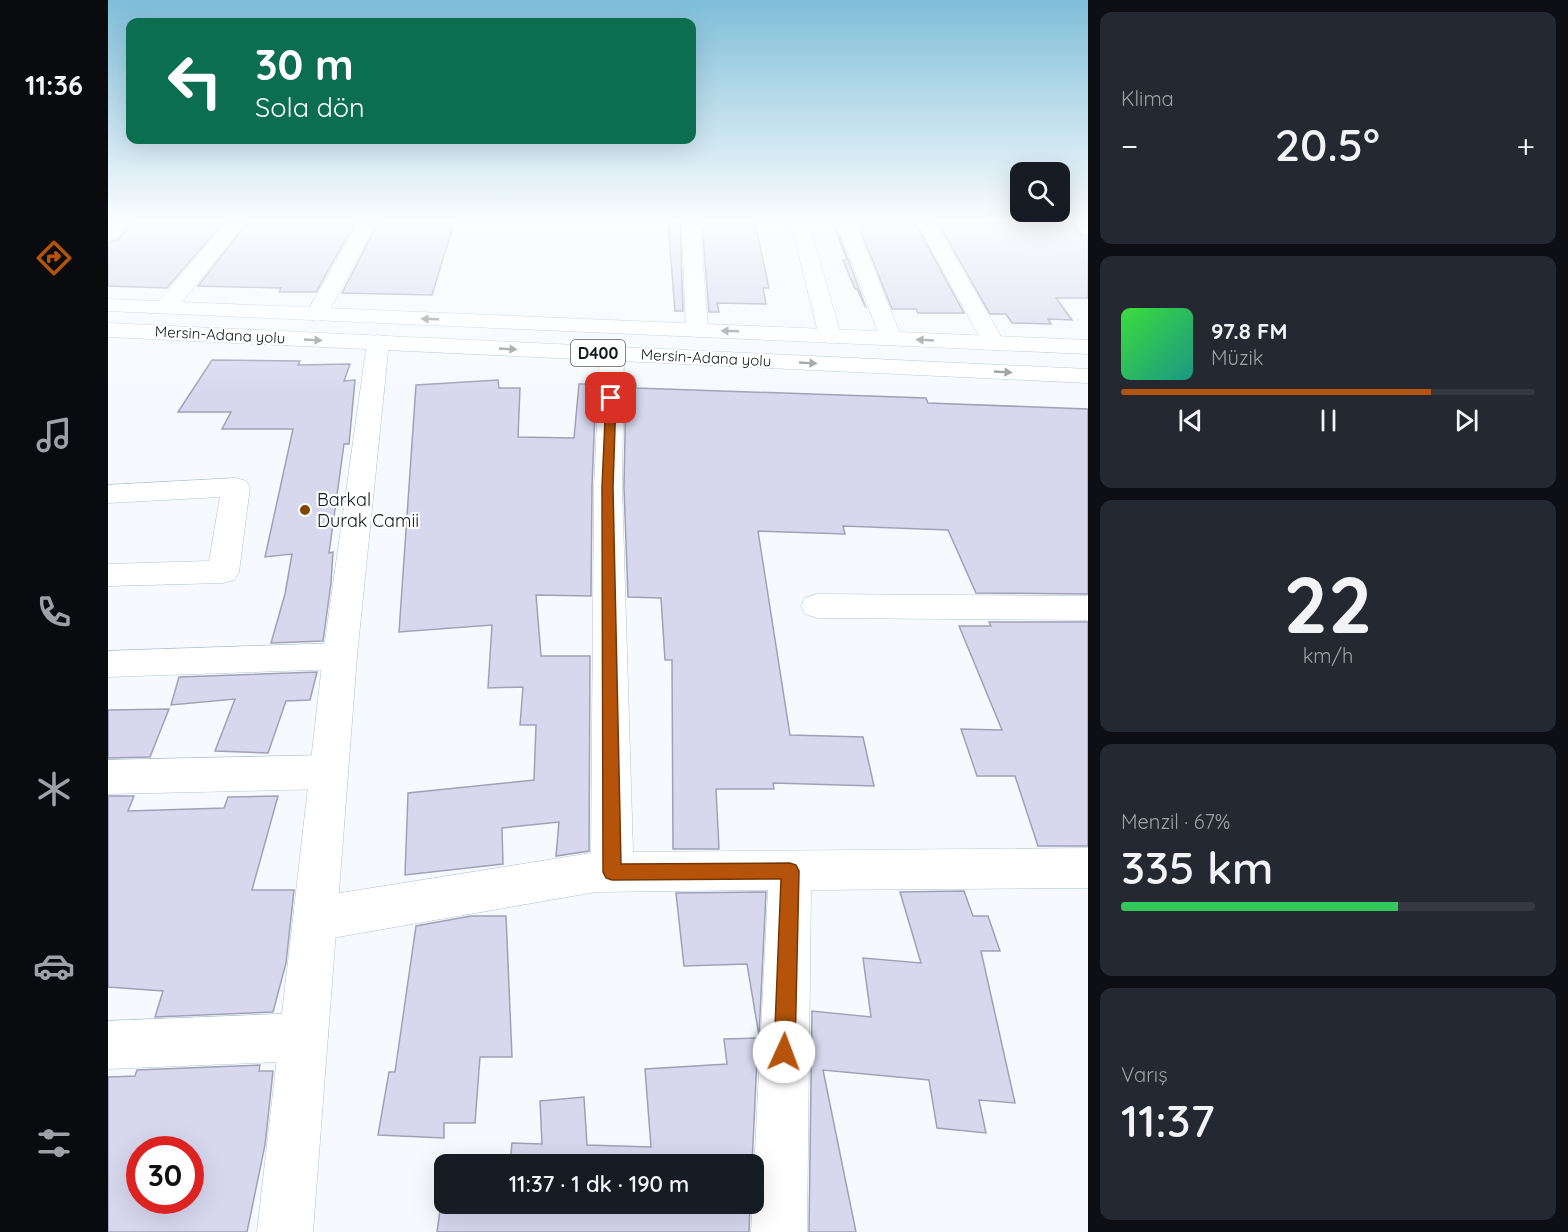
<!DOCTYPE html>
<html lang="tr">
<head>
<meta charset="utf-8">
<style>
	:root { --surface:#171b24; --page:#242831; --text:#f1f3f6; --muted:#9ea1a6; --line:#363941; --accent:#b45309 }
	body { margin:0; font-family:Quicksand,sans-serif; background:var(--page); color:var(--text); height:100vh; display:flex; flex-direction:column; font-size:22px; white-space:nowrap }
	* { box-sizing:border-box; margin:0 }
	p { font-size:20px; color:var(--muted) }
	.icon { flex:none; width:33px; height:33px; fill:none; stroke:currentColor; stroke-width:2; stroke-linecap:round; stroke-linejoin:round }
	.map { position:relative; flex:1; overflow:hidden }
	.drawer { display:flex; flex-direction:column; gap:12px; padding:12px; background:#0d0f14; width:480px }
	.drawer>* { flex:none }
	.banner { position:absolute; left:18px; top:18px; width:570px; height:126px; border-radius:12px; box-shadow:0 6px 24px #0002; background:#0b6e4f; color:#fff; overflow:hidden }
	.controls { position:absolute; left:902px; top:162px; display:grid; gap:12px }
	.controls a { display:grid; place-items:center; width:60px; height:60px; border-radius:12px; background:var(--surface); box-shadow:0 6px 24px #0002; font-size:30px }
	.speed { position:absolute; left:18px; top:1136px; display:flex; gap:12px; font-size:30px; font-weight:700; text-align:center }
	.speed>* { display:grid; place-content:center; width:78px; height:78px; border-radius:50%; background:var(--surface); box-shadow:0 6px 24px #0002; line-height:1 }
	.speed .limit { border:9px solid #d22; background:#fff; color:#111 }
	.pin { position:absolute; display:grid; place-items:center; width:51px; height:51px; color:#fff; margin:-26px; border-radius:12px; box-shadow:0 3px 9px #0006 }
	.me { position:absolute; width:66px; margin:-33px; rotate:2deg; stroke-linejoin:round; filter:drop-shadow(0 0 4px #0008) }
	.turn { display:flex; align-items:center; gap:21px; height:126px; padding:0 30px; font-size:27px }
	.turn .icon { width:78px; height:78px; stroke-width:2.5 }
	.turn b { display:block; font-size:42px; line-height:51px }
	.big { font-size:45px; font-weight:600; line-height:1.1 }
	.drawer .card { flex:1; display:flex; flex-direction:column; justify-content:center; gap:9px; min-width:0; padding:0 21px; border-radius:12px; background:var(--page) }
	.drawer .dial { align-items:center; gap:0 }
	.dial b { font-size:78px; line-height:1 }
	.song { display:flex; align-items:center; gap:18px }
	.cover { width:72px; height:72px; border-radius:9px; background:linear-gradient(135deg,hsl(120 70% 55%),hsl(170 70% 35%)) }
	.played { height:6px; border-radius:3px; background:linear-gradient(90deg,var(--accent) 75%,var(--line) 75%) }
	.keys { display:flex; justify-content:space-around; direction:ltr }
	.heat { display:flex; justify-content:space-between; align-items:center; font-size:33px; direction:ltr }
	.charge { height:9px; border-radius:4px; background:linear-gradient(90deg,#34c759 67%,var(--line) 0) }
	.trip { position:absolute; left:326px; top:1154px; width:330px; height:60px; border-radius:12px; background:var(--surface); box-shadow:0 6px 24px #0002; font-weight:600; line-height:60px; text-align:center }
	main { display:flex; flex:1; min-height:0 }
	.tabs { display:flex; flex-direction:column; width:108px; justify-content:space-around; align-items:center; background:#090b0e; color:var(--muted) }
	.tabs .icon { width:42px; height:42px }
	.tabs .current { color:var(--accent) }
	.tabs b { font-size:27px; color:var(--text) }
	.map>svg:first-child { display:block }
</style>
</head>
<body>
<main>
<nav class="tabs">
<b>11:36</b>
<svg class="icon current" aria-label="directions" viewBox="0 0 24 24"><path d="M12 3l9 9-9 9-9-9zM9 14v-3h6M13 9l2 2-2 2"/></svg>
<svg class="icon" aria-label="music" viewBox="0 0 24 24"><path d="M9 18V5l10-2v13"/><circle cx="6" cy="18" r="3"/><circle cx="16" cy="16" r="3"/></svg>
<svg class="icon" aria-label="phone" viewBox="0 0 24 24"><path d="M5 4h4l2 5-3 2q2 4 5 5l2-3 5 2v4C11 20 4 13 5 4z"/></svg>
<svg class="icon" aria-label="climate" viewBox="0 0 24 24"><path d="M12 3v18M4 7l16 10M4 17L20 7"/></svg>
<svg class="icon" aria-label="car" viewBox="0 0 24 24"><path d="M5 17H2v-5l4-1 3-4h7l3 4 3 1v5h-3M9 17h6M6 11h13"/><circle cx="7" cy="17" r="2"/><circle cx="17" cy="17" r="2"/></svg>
<svg class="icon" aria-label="filters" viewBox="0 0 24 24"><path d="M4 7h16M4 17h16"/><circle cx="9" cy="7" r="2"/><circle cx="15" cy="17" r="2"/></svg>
</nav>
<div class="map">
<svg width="980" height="1232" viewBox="0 0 980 1232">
	<rect width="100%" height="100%" fill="#f6fafe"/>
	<g fill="#d7d8ee" stroke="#a0a1b6" stroke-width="1.5" fill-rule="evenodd">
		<path d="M 24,223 L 115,223 L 59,288 L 0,286 L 0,242 L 9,240 Z"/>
		<path d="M 139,223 L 247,223 L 208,292 L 171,292 L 173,288 L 90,286 Z"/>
		<path d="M 270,223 L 346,223 L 324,295 L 234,293 Z"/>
		<path d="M 560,223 L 572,223 L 575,311 L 567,311 Z"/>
		<path d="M 594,223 L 647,223 L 661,288 L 655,288 L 658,304 L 609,303 L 611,312 L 601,312 Z"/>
		<path d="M 805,223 L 807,223 L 856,313 L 810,313 L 808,309 L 784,309 L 750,224 L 806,225 Z"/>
		<path d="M 830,223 L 964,223 L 971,234 L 980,237 L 980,298 L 948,298 L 964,320 L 940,319 L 943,324 L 904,323 L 898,314 L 882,314 Z"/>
		<path d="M 725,224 L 727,224 L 758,308 L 749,289 L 747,289 L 735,260 L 739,260 Z"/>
		<path d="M 104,360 L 192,361 L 190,365 L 242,364 L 236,381 L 247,380 L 241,444 L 236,444 L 221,553 L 225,552 L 223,583 L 215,641 L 163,643 L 177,594 L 184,554 L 157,557 L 185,429 L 114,429 L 123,412 L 70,412 Z"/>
		<path d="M 390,380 L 391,388 L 412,388 L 410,437 L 466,438 L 471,384 L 488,384 L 484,487 L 483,596 L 428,595 L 433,656 L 482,656 L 481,851 L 448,856 L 451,822 L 394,828 L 395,864 L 297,875 L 300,793 L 426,780 L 428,725 L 412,725 L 415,687 L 380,688 L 384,625 L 291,632 L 308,385 Z"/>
		<path d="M 518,384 L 528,384 L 528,388 L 818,398 L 820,403 L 980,409 L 980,594 L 868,593 L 840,530 L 735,526 L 737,534 L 650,531 L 682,735 L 755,737 L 766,786 L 665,783 L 666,789 L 608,789 L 611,849 L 565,849 L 564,660 L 557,660 L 553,598 L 520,597 L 516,487 Z"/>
		<path d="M 881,622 L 980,622 L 980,846 L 930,846 L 907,776 L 869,776 L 853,729 L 894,730 L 851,626 L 883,626 Z"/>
		<path d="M 209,672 L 202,700 L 178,701 L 160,753 L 107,751 L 127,699 L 63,705 L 71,677 Z"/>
		<path d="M 61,709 L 42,757 L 0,758 L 0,710 Z"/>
		<path d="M 0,796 L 26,796 L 20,811 L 116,808 L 120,797 L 170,796 L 144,890 L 186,890 L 178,963 L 165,1012 L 47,1017 L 55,991 L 0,987 Z"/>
		<path d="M 856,891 L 865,916 L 880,916 L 892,951 L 873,951 L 907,1103 L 871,1100 L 878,1133 L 829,1128 L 821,1080 L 715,1070 L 748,1232 L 701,1232 L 704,1011 L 763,1017 L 755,958 L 813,963 L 792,892 Z"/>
		<path d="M 658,892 L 651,1036 L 639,964 L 576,966 L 568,893 Z"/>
		<path d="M 363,916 L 398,916 L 404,1057 L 372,1057 L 367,1123 L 336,1123 L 336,1138 L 270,1135 L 281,1072 L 287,1072 L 308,926 Z"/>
		<path d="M 650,1038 L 644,1164 L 402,1164 L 404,1143 L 434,1144 L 432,1101 L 476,1097 L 479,1145 L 543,1147 L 537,1069 L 619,1064 L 616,1039 Z"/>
		<path d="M 152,1065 L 151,1071 L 165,1071 L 157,1145 L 139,1232 L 0,1232 L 0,1077 L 27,1076 L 29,1070 ZM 32,1149 L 82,1149 L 82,1200 L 32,1200 Z"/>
		<path d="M 333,1203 L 642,1203 L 641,1232 L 329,1232 Z"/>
	</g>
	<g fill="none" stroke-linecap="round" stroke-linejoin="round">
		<g stroke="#b0c0d2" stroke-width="1">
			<g id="street">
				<path d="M 2,223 L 22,223 L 7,238 L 0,240 Z"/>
				<path d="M 118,223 L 137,223 L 66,312 L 58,313 L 50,312 L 47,307 L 50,302 Z"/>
				<path d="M 250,223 L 268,223 L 217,319 L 209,321 L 201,319 L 198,314 Z"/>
				<path d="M 574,223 L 592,223 L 600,330 L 597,335 L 589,337 L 581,335 L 578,330 Z"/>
				<path d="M 683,223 L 701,223 L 733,336 L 730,341 L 722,343 L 714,341 L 711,336 Z"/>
				<path d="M 729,223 L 747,223 L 794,338 L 791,343 L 783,345 L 775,343 L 772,338 Z"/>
				<path d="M 809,223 L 827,223 L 897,343 L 894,348 L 886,350 L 878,348 L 875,343 Z"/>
				<path d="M 966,223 L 980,223 L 980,235 L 973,233 Z"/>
				<path d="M 504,346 L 512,348 L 516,353 L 514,487 L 525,852 L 980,848 L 980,888 L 703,890 L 699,1232 L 643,1232 L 660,890 L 488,892 L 207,941 L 191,934 L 185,919 L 191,904 L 207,897 L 483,853 L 486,487 L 492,353 L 496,348 Z"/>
				<path d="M 128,478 L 138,481 L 142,487 L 131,572 L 126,580 L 115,583 L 0,586 L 0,564 L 101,561 L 112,497 L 0,503 L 0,485 Z"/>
				<path d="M 709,594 L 980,596 L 980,620 L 709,618 L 697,614 L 693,606 L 697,598 Z"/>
				<path d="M 232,643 L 244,647 L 249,656 L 244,665 L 232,669 L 0,677 L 0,651 Z"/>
				<path d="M 221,755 L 235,760 L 240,772 L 235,784 L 221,789 L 0,794 L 0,760 Z"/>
				<path d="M 196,1013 L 213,1020 L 220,1037 L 213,1054 L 196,1061 L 0,1069 L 0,1021 Z"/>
			</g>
		</g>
		<g stroke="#b0c0d2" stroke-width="1">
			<path id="secondary" d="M 270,335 L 278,337 L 281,342 L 249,656 L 205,1232 L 149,1232 L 215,656 L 259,342 L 262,337 Z"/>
		</g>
		<g stroke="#b0c0d2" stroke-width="1">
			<g id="highway">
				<path d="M 0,299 L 980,340 L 980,354 L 0,311 Z"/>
				<path d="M 0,323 L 980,369 L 980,383 L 0,337 Z"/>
			</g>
		</g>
		<use href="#street" fill="#fff" fill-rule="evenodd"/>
		<use href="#secondary" fill="#fff" fill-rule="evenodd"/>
		<use href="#highway" fill="#fff" fill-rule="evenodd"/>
	</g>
	<defs><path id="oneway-solid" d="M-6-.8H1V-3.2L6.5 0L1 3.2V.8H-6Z" transform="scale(1.5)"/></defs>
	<g fill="#94979a">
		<use href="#oneway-solid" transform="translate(322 319) rotate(-178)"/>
		<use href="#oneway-solid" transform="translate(622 331) rotate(-178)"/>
		<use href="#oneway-solid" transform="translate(205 340) rotate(3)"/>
		<use href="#oneway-solid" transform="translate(817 340) rotate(-177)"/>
		<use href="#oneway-solid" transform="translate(400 349) rotate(3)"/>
		<use href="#oneway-solid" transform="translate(700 363) rotate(3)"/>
		<use href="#oneway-solid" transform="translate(895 372) rotate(3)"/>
	</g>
	<linearGradient id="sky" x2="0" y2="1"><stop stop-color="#7ebed8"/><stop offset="0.56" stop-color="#fbfdff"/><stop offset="1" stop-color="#fbfdff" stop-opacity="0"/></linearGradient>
	<rect width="980" height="395" fill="url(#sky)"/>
	<path fill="#b45309" stroke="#753606" stroke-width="1.5" d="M 503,395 L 508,398 L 505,487 L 513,864 L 682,863 L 688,865 L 691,871 L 687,1052 L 684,1059 L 676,1062 L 669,1059 L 666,1052 L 673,879 L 504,880 L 498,878 L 495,872 L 494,487 L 498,398 Z"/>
	<circle fill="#824502" stroke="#fff" stroke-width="2" cx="197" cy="510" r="6"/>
	<g text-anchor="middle" stroke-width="4.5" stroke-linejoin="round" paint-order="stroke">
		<g font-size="15" fill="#12181e" stroke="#fff">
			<text transform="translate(112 335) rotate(3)" y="5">Mersin-Adana yolu</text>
			<text transform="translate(598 358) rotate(3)" y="5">Mersin-Adana yolu</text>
		</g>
		<rect fill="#fff" stroke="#595d62" stroke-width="1.5" x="463" y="340" width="54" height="26" rx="4.5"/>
		<g font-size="16" font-weight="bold" fill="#12181e">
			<text x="490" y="359">D400</text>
		</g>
		<g font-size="18" fill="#12181e" stroke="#fff" text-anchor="start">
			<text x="209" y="506">Barkal<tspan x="209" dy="21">Durak Camii</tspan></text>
		</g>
	</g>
</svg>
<div class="controls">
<a><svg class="icon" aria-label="search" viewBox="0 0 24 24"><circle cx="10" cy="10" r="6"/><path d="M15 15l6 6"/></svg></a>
</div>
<div class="speed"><div class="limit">30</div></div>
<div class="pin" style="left:503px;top:398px;background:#d93025"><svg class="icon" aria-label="arrive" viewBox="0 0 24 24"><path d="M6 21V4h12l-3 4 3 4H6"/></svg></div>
<svg class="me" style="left:676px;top:1052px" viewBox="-20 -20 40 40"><circle r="19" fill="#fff"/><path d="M0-13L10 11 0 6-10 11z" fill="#b45309"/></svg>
<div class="trip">11:37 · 1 dk · 190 m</div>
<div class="banner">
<div class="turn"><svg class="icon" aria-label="left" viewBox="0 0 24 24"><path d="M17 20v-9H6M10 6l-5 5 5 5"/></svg><div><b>30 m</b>Sola dön</div></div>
</div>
</div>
<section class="drawer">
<div class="card"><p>Klima</p>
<div class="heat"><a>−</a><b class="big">20.5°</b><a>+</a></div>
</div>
<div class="card">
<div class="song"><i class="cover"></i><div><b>97.8 FM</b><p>Müzik</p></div></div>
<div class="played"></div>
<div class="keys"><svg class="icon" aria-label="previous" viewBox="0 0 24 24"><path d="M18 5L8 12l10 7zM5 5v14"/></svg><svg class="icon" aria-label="pause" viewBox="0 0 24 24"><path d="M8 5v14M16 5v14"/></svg><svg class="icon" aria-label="next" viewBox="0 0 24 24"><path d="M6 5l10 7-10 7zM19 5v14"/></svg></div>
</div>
<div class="card dial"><b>22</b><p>km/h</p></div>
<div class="card"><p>Menzil · 67%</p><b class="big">335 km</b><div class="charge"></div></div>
<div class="card"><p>Varış</p><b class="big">11:37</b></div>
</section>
</main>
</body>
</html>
